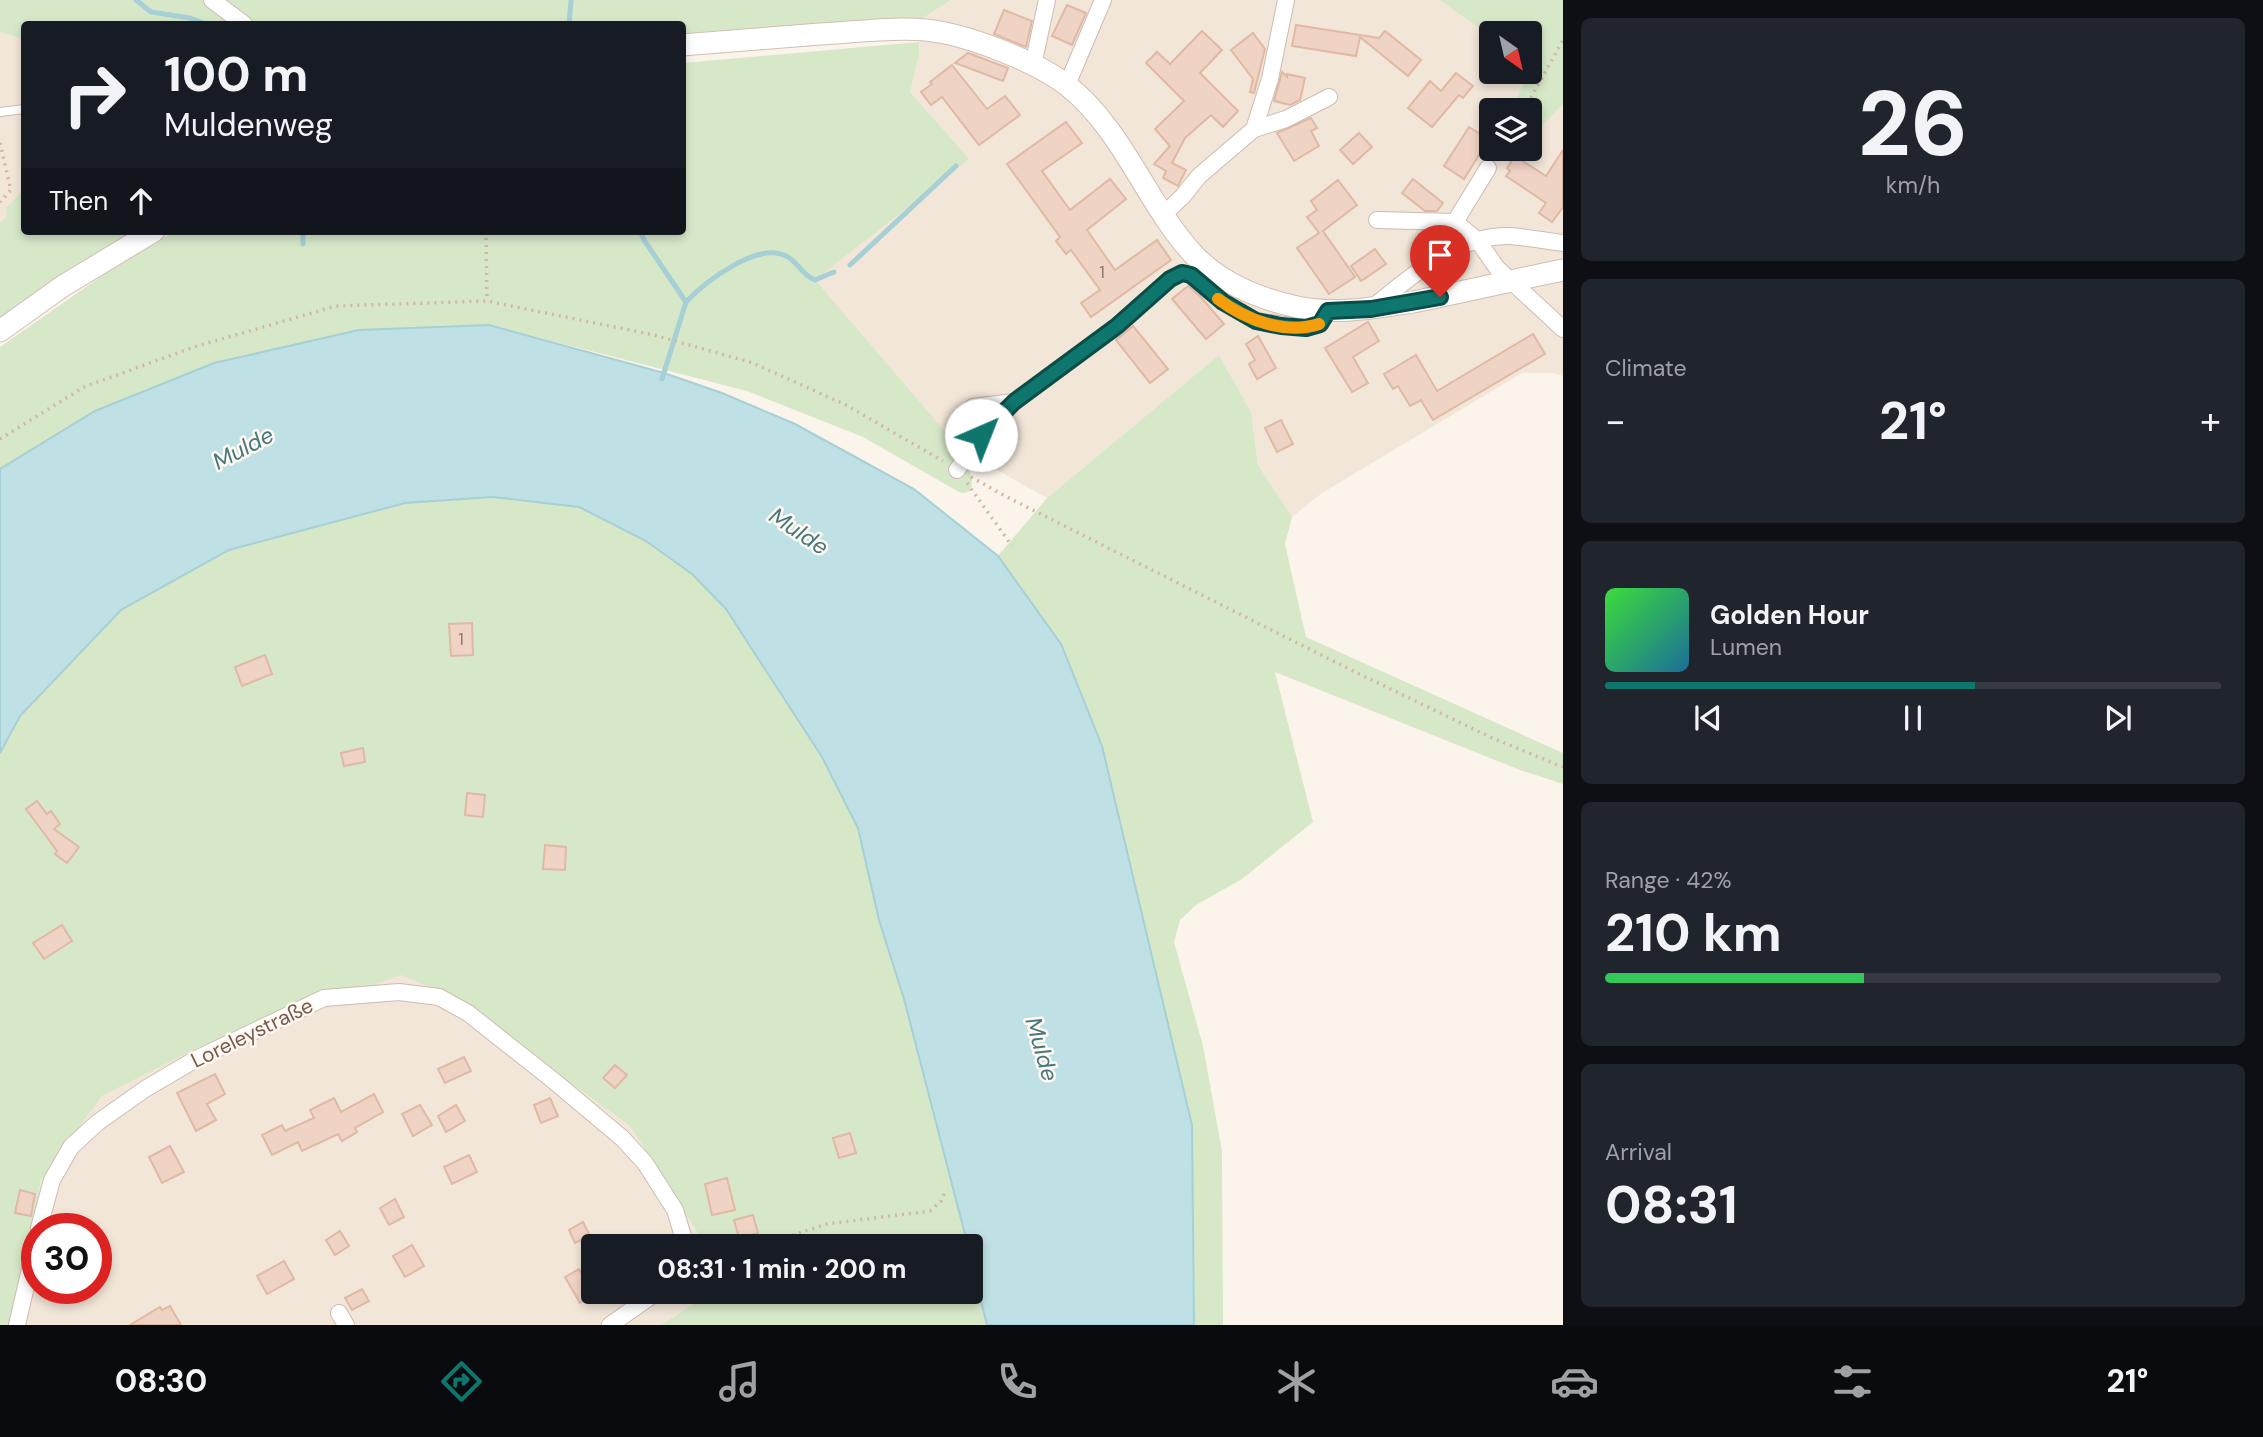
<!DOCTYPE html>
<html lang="en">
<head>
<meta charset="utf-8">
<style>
	:root { --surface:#171b24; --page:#20242c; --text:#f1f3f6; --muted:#9ea1a6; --line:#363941; --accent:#0f766e }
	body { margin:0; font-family:"DM Sans",sans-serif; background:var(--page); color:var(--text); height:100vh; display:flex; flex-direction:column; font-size:26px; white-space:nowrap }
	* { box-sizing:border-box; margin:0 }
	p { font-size:23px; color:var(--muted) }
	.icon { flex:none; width:38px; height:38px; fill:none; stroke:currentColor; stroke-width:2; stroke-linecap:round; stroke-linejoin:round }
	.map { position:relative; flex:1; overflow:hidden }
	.drawer { display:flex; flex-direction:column; gap:18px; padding:18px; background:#0d0f14; width:700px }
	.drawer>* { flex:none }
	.top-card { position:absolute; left:21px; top:21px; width:665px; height:214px; border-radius:7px; box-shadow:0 4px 10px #0003; background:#171b24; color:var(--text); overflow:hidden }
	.needle { width:46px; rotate:146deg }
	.tools { position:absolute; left:1479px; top:21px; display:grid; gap:14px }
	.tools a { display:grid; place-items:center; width:63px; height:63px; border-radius:7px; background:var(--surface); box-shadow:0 4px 10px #0003; font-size:35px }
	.speed { position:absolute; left:21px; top:1213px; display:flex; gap:14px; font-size:35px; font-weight:700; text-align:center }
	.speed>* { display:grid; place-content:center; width:91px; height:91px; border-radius:50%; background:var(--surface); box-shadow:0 4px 10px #0003; line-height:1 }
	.speed .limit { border:10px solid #d22; background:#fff; color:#111 }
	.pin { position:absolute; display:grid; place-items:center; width:60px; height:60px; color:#fff; margin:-72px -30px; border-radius:50% 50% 50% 0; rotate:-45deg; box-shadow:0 0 7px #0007 }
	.pin .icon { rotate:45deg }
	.me { position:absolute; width:77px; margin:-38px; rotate:44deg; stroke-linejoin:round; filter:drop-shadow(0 0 5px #0008) }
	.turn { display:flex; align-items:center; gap:24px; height:147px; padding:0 28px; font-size:32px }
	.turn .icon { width:91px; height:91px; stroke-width:2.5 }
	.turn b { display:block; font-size:49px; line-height:60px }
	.then { display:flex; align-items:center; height:66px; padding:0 28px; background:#0003; gap:14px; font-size:26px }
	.big { font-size:52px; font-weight:700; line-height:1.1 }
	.drawer .card { flex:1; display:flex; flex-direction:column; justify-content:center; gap:10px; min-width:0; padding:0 24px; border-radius:10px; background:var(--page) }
	.drawer .dial { align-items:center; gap:0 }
	.dial b { font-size:91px; line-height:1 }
	.song { display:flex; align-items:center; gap:21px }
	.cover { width:84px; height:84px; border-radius:10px; background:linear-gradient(135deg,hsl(120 70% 55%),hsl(200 70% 35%)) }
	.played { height:7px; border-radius:4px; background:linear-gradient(90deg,var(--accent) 60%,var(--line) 60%) }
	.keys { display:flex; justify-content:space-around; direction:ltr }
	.heat { display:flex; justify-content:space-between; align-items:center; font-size:38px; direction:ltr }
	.charge { height:10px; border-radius:5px; background:linear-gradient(90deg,#34c759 42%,var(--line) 0) }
	.trip { position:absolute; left:581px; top:1234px; width:402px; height:70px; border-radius:7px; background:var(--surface); box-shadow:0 4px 10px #0003; font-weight:700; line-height:70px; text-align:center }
	.menu { display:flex; height:112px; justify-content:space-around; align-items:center; background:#090b0e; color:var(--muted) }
	.menu .icon { width:49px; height:49px }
	.menu .selected { color:var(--accent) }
	.menu b { font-size:32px; color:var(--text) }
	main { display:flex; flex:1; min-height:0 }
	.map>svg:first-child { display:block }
</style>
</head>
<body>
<main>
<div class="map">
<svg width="1563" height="1325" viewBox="0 0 1563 1325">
	<rect width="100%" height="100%" fill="#fbf4ea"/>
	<g fill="#f2e6d9" fill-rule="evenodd">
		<path d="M 951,0 L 1439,0 L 1491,36 L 1491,72 L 1528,72 L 1511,110 L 1491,110 L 1491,149 L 1530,149 L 1530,122 L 1540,127 L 1563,104 L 1563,376 L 1553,373 L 1522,373 L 1322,493 L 1292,517 L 1258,465 L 1251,412 L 1219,355 L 1047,498 L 961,450 L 814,280 L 968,159 L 910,92 L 919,56 L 920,20 Z"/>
		<path d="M 0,32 L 24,39 L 24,189 L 7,207 L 7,217 L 0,222 Z"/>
		<path d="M 94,791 L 449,995 L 630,1126 L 706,1246 L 593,1246 L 593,1292 L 712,1292 L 661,1325 L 17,1325 L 41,1180 L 102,1096 L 197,1047 ZM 37,1228 L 96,1228 L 96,1288 L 37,1288 Z"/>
	</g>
	<g fill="#d7e8c9">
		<path d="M 0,0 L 951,0 L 920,20 L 683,36 L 682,24 L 24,24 L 24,39 L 0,32 Z"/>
		<path d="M 1439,0 L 1563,0 L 1563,104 L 1540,128 L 1530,122 L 1530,110 L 1511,110 L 1532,64 L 1530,62 L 1530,33 L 1491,33 L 1491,36 Z"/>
		<path d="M 919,42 L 919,56 L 910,92 L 969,159 L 815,280 L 961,450 C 965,462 976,479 970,491 L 964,493 L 959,492 L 863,437 L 747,391 L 489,325 L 95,411 L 0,469 L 0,347 L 123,261 L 176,231 L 682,231 L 683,63 Z"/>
		<path d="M 24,189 L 24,231 L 137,231 L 0,320 L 0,222 L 7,217 L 6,208 Z"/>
		<path d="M 1219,355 L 1251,412 L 1258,465 L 1292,517 L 1285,544 L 1306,637 L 1563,753 L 1563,784 L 1520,770 L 1275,672 L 1313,822 L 1242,879 L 1196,905 L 1180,920 L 1174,942 L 1203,1046 L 1222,1151 L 1223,1325 L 1194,1325 L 1192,1125 L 998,556 L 1047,498 Z"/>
		<path d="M 492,497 L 579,507 L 646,541 L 692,573 L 726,609 L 822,757 L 858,828 L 879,920 L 904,999 L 968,1246 L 706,1246 L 630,1126 L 449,995 L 401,975 L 197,1048 L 102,1096 L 41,1180 L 17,1325 L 0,1325 L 0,753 L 20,716 L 121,610 L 229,550 L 405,503 Z"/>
		<path d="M 971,1261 L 987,1325 L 661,1325 L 712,1292 L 971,1292 Z"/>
	</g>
	<path fill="#bfe0e4" stroke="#a6d0d5" stroke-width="2" d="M 489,325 L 664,373 L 722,393 L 795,424 L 914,489 L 998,556 L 1061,644 L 1102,746 L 1192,1125 L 1194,1325 L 987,1325 L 971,1261 L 971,1246 L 968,1246 L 904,999 L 879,920 L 858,828 L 822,757 L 726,609 L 692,574 L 646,541 L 579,507 L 492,497 L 405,503 L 229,550 L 121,610 L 20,716 L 0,753 L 0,469 L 95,411 L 214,363 L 359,330 Z"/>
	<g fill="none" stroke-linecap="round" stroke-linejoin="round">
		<g stroke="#a6d0d5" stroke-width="5">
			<path d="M 136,0 L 151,12 L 190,18 L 206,24"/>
			<path d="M 569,24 L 571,0"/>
			<path d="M 640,231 L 644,240 L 686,302 L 662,379"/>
			<path d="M 303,244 L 303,231"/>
			<path d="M 850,265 L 956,166"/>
			<path d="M 686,302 C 705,282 758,241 786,256 C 800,263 799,273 815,280 L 834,272"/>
		</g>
	</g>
	<g fill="#efd3c4" stroke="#e0b9a5" stroke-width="2">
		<path d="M 1067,5 L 1086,13 L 1072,45 L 1052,36 Z"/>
		<path d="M 1004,10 L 1032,21 L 1026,47 L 994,34 Z"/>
		<path d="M 1296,25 L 1379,38 L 1385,31 L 1421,60 L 1408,76 L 1360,37 L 1356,56 L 1292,46 Z"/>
		<path d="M 1202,31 L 1222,50 L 1200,73 L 1238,111 L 1223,127 L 1211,115 L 1185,138 L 1172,163 L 1186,170 L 1178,186 L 1163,178 L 1166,171 L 1154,164 L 1170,146 L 1155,129 L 1184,101 L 1146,63 L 1157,52 L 1170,64 Z"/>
		<path d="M 1253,33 L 1265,49 L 1254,93 L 1250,92 L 1253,79 L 1231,50 Z"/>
		<path d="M 968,53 L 1008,68 L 1003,81 L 955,63 Z"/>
		<path d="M 952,65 L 987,109 L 1005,96 L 1020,115 L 979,145 L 942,97 L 931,105 L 921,92 L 932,84 L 930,82 Z"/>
		<path d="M 1282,72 L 1287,77 L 1287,74 L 1305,78 L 1300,100 L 1290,105 L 1274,101 Z"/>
		<path d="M 1456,73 L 1473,86 L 1463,98 L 1459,95 L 1432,127 L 1408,108 L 1430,81 L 1441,91 Z"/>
		<path d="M 1311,118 L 1317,128 L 1311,131 L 1319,146 L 1294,161 L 1277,133 Z"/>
		<path d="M 1066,122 L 1082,143 L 1042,171 L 1070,210 L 1110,179 L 1126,199 L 1087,230 L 1115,270 L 1157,240 L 1171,260 L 1091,317 L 1081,303 L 1100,290 L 1071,250 L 1066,254 L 1056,241 L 1060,237 L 1007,164 Z"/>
		<path d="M 1469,127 L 1489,139 L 1464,179 L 1444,166 Z"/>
		<path d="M 1359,133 L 1372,147 L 1353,164 L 1340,150 Z"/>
		<path d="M 1563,150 L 1563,207 L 1552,222 L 1539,213 L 1546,203 L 1506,176 L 1510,171 L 1507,168 L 1515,156 L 1546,176 Z"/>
		<path d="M 1413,179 L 1443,203 L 1437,211 L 1425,211 L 1402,193 Z"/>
		<path d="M 1338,180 L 1357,205 L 1323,231 L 1355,277 L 1329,294 L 1297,248 L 1319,233 L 1307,217 L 1317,210 L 1311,201 Z"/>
		<path d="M 1375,249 L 1386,264 L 1361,281 L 1351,266 Z"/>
		<path d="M 1188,286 L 1200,296 L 1224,324 L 1206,339 L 1172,299 Z"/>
		<path d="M 1368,322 L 1379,341 L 1353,357 L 1368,383 L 1352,392 L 1325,348 Z"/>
		<path d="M 1133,326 L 1168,369 L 1150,383 L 1116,340 Z"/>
		<path d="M 1533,334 L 1545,354 L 1433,420 L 1421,400 L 1410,406 L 1398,386 L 1393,389 L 1384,374 L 1416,355 L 1437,391 Z"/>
		<path d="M 1258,336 L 1276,368 L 1257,379 L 1249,364 L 1255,360 L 1246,344 Z"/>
		<path d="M 1281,420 L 1293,444 L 1277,452 L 1265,428 Z"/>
		<path d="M 472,623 L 473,655 L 451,656 L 449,624 Z"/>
		<path d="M 265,655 L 272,674 L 242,686 L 235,667 Z"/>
		<path d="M 363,748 L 365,762 L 344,766 L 341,753 Z"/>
		<path d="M 467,793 L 485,795 L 483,817 L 465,815 Z"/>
		<path d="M 37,801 L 47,814 L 51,811 L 60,824 L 54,829 L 79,847 L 67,863 L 55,854 L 57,851 L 26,809 Z"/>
		<path d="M 545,845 L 566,847 L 565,870 L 543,869 Z"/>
		<path d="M 62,925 L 72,941 L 44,959 L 33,943 Z"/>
		<path d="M 464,1057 L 471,1071 L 445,1083 L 438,1069 Z"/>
		<path d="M 615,1065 L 627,1075 L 615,1088 L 603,1078 Z"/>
		<path d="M 215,1074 L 225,1094 L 207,1104 L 216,1120 L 196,1131 L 177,1093 Z"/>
		<path d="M 374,1094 L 383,1112 L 355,1128 L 357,1132 L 342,1141 L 338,1134 L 302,1151 L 298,1142 L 272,1155 L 262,1135 L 282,1125 L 285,1131 L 314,1118 L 310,1110 L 334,1098 L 341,1112 Z"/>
		<path d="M 550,1098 L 558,1116 L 541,1123 L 534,1105 Z"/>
		<path d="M 420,1105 L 432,1125 L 413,1136 L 402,1114 Z"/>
		<path d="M 456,1105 L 465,1121 L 446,1132 L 438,1116 Z"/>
		<path d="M 850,1133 L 856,1153 L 839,1158 L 833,1138 Z"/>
		<path d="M 170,1146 L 184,1172 L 162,1183 L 149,1157 Z"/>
		<path d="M 469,1155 L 477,1172 L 452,1184 L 444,1167 Z"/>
		<path d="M 727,1178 L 735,1210 L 712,1215 L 705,1184 Z"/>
		<path d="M 20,1190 L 35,1194 L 31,1216 L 15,1213 Z"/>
		<path d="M 395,1199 L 404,1217 L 389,1225 L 380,1208 Z"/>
		<path d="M 753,1215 L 758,1233 L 739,1238 L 734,1220 Z"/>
		<path d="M 583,1222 L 590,1236 L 575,1243 L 569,1230 Z"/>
		<path d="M 340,1231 L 349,1246 L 335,1255 L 326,1240 Z"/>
		<path d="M 412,1245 L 424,1266 L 405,1277 L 393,1256 Z"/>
		<path d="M 284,1261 L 294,1279 L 267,1294 L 257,1276 Z"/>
		<path d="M 579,1269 L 594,1295 L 580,1303 L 565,1277 Z"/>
		<path d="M 362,1289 L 369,1301 L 352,1310 L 345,1298 Z"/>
		<path d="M 170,1306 L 181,1325 L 130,1325 L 160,1307 L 162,1310 Z"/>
	</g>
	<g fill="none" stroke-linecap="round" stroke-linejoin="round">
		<g stroke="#cdbcb0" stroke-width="10">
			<path id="lane" d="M 0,112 L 24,109"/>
		</g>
		<g stroke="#cdbcb0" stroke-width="18">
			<g id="street">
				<path d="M 212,0 L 244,24"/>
				<path d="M 1033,65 L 1047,0"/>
				<path d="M 1067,85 L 1103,0"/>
				<path d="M 1254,129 L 1286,119 L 1329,97"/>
				<path d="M 1164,214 L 1183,196 L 1199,176 L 1254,129 L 1270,79 L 1286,0"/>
				<path d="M 1377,220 L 1455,222 L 1478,241 L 1497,268 L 1563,329"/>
				<path d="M 1455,222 L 1488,168"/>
				<path d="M 1373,307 C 1412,276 1456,235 1509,236 C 1527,237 1545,241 1563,243"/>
				<path d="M 973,407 L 1014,402"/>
				<path d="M 957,470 L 981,435 L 1014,402 L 1117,326 L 1170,279 L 1182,273 L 1191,275 L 1223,302 L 1256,321 L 1306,328 L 1320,324 L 1327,311"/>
				<path d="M 39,1228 L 52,1180 L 71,1147 L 97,1123 L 145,1089 L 196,1059 L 324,998 L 399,992 L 439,997 L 468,1013 L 554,1081 L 622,1138 L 645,1163 L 675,1210 L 686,1246"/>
				<path d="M 339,1313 L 346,1325"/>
				<path d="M 17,1325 L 37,1239"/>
				<path d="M 610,1325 L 657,1292"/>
			</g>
		</g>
		<g stroke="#d2beb1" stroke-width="23">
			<g id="secondary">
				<path d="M 682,45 C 728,41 774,38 820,34 C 855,32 891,27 926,30 C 966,34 1036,61 1068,86 C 1124,131 1146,203 1194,255 C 1221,283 1260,299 1297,307 C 1335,315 1374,308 1413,302 C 1463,292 1513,280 1563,270"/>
				<path d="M 0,331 L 63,286 L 154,231"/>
			</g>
		</g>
		<g stroke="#d4b6a6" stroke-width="3.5" stroke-dasharray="2 5" stroke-linecap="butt">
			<path d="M 1524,110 L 1563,40"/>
			<path d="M 0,143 L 11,190 L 0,202"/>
			<path d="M 486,231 L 487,301"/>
			<path d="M 0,439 L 84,387 L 194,347 L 336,306 L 487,301 L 654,335 L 753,363 L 846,405 L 943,461"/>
			<path d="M 971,477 L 1005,496 L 1347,668 L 1490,737 L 1563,767"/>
			<path d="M 967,483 L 1012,546"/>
			<path d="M 759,1246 L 827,1224 L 930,1211 L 941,1201 L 945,1191"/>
		</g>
		<use href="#lane" stroke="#fff" stroke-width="8"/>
		<use href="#street" stroke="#fff" stroke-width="16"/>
		<use href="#secondary" stroke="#fff" stroke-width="21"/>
	</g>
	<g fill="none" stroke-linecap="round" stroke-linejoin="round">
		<g stroke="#0a4d48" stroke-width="18">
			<path id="route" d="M 981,435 L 1014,402 L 1117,326 L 1170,279 L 1182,273 L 1191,275 L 1223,302 L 1256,321 L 1281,326 L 1306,328 L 1320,324 L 1328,311 L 1371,309 L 1440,297"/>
		</g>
		<use href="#route" stroke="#0f766e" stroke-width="12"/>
		<path stroke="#f59e0b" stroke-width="12" d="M 1218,299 C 1246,320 1285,335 1319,324"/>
	</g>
	<g text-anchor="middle" stroke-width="5" stroke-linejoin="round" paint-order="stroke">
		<g font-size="18" fill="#94796c">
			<text x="1102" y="278">1</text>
			<text x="461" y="645">1</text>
		</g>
		<g font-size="21" fill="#755b4f" stroke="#fef8f0">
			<text transform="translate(252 1033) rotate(-26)" y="7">Loreleystraße</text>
		</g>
		<g font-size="23" font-style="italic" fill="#47787f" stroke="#fef8f0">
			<text transform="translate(243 448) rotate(-28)" y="8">Mulde</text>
			<text transform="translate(799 531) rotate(34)" y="8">Mulde</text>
			<text transform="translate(1042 1049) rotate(74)" y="8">Mulde</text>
		</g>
	</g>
</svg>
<div class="tools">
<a><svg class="needle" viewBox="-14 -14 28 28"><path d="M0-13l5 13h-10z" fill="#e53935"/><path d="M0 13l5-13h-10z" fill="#9ea1a6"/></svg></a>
<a><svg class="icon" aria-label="layers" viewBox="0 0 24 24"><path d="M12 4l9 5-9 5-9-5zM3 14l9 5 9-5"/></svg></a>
</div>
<div class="speed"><div class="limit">30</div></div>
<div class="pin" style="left:1440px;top:297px;background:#d93025"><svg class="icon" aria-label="arrive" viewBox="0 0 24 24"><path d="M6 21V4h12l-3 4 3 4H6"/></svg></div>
<svg class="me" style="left:981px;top:435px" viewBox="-20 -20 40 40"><circle r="19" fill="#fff"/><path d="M0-13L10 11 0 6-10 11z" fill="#0f766e"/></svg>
<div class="trip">08:31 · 1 min · 200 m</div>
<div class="top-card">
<div class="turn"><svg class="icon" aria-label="right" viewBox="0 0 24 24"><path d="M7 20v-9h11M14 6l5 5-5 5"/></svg><div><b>100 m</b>Muldenweg</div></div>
<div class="then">Then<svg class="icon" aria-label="ahead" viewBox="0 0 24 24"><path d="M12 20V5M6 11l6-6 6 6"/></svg></div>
</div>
</div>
<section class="drawer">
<div class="card dial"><b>26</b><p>km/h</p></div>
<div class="card"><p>Climate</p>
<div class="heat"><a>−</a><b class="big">21°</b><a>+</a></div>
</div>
<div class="card">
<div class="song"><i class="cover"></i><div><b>Golden Hour</b><p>Lumen</p></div></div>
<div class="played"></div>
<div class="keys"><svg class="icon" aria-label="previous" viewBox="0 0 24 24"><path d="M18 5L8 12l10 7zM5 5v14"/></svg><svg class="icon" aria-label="pause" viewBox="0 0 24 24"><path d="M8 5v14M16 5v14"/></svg><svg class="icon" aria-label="next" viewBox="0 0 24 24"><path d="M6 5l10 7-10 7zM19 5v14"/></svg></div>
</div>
<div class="card"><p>Range · 42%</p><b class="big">210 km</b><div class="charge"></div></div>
<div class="card"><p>Arrival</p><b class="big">08:31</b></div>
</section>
</main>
<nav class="menu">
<b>08:30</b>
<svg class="icon selected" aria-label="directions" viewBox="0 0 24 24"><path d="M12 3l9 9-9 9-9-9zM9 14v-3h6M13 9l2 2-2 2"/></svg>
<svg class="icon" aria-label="music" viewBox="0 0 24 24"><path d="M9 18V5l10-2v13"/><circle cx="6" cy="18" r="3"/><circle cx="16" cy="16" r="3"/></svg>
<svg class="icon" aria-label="phone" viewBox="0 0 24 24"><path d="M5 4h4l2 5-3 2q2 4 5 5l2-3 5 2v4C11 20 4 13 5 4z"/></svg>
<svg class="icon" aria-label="climate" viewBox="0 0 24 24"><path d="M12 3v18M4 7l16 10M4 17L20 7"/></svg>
<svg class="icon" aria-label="car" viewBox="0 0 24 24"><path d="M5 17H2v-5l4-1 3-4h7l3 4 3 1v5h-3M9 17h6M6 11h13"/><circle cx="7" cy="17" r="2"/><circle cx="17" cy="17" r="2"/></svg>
<svg class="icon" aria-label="filters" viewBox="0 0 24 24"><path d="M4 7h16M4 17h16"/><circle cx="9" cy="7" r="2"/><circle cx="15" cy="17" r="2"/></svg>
<b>21°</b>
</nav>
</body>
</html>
